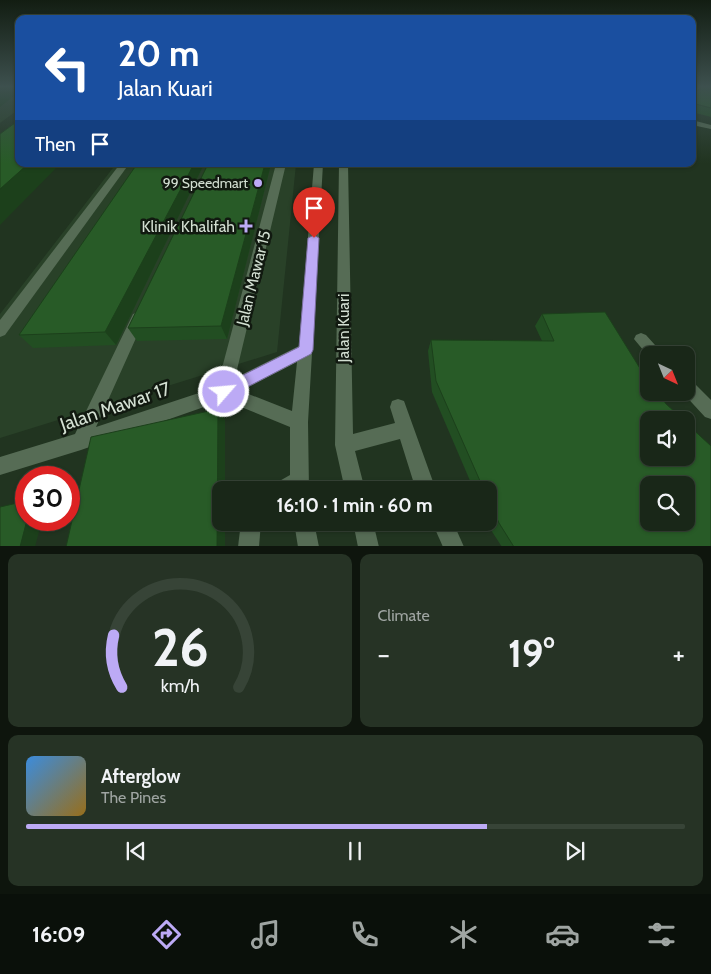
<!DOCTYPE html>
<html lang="en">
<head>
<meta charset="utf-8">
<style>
	:root { --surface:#192718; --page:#263325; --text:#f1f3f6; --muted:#9fa5a2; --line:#374437; --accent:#bcaaf5 }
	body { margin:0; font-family:Cabin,sans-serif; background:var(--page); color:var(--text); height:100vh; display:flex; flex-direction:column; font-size:19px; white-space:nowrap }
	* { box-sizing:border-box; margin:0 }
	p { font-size:16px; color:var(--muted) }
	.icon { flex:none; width:28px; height:28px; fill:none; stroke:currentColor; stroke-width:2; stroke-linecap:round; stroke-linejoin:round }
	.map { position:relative; height:546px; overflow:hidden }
	.side { display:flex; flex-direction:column; gap:8px; padding:8px; background:#0e150d; flex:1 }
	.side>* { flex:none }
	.hud { position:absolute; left:15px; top:15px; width:681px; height:152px; border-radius:10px; box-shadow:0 1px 4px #0004,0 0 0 1px var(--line); background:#1a4fa0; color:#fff; overflow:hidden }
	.needle { width:32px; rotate:137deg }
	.fabs { position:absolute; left:640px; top:346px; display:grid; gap:10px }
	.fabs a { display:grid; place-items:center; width:55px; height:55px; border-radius:10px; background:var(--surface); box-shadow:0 1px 4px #0004,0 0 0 1px var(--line); font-size:25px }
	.speed { position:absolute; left:15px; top:466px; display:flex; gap:10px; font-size:25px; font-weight:700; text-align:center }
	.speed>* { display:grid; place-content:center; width:65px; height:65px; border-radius:50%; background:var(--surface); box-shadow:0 1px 4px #0004,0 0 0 1px var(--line); line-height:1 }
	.speed .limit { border:8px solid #d22; background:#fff; color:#111 }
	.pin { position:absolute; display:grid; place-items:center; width:42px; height:42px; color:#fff; margin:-51px -21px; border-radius:50% 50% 50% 0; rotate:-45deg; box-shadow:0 0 5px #0007 }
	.pin .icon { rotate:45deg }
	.me { position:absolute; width:55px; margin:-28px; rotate:63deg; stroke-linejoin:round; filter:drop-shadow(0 0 4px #0008) }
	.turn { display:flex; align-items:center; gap:18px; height:105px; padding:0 20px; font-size:22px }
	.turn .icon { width:65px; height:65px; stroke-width:2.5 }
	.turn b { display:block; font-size:35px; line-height:42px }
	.then { display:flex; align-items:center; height:48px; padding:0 20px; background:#0003; gap:10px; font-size:19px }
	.big { font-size:38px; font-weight:700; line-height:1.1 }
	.side .widget { flex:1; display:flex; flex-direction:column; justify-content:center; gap:8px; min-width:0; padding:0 18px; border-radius:10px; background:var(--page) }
	.side .dial { align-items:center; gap:0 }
	.dial svg { height:130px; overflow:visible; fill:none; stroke:var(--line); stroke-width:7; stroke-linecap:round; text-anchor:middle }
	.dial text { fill:var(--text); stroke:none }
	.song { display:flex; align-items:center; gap:15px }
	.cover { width:60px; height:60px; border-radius:8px; background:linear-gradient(135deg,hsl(210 70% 55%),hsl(40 70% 35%)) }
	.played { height:5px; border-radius:2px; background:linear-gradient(90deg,var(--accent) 70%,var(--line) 70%) }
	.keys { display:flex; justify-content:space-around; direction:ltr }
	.heat { display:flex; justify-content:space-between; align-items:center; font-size:28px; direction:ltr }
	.side .tiles { flex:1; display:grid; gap:8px; grid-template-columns:1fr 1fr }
	.widget:last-child { grid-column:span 2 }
	.trip { position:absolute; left:212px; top:481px; width:285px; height:50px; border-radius:10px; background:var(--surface); box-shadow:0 1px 4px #0004,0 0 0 1px var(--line); font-weight:700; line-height:50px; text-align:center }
	.dock { display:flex; height:80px; justify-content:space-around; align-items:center; background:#0a100a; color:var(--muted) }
	.dock .icon { width:35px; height:35px }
	.dock .active { color:var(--accent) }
	.dock b { font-size:22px; color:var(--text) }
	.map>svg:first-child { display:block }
</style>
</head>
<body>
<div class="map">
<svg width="711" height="547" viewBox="0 0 711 547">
	<rect width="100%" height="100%" fill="#213420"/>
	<g fill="#294128">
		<path d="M 0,86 L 19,86 L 19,109 L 0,123 Z"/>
		<path d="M 116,164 L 296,164 L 277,352 L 0,438 L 0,314 Z"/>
	</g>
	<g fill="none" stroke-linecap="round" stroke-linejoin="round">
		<g fill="#566c55" fill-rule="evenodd">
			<path d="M 697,86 L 704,86 L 692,97 L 692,91 Z"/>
			<path d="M 692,120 L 711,125 L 711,129 L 692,125 Z"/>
			<path d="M 120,164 L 129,164 L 5,335 L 0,337 L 0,320 Z"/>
			<path d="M 276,164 L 286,164 L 235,378 L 299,346 L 314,164 L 323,164 L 308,422 L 309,490 L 273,490 L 276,483 L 290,475 L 290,427 L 224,400 L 81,450 L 0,475 L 0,457 L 75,434 L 133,314 L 138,312 L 143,314 L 145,318 L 96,427 L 217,387 ZM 297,362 L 292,411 L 241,391 Z"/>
			<path d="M 339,164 L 348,164 L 353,434 L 395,423 L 390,407 L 392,401 L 398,399 L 404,401 L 436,490 L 416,490 L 400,439 L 355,451 L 365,490 L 345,490 L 335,445 Z"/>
			<path d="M 641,333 L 646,335 L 664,355 L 649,355 L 649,357 L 634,339 L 636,335 Z"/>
			<path d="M 686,379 L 692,381 L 711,400 L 711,419 L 705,417 L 682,392 L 686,392 Z"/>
			<path d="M 241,522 L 261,522 L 259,547 L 238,547 Z"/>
			<path d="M 294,522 L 314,522 L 319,547 L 298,547 Z"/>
			<path d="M 353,522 L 373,522 L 379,547 L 358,547 Z"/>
			<path d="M 432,522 L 453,522 L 464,547 L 443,547 Z"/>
		</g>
	</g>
	<g fill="#224e22">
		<path d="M 692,86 L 697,91 L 711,86 L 711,117 L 692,112 Z"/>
		<path d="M 137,164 L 204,164 L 116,345 L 33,348 L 19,335 Z"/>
		<path d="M 208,164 L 271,164 L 227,339 L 137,341 L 128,328 Z"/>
		<path d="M 542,314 L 641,370 L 666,404 L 711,547 L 502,547 L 491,530 L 488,522 L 489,522 L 489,490 L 474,490 L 432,392 L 428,351 L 431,340 L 542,341 L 535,326 Z"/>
	</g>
	<g fill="#1c401b">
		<path d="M 6,86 L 19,86 L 19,92 L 0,107 L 0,90 Z"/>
		<path d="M 28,164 L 60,164 L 0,225 L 0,189 Z"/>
		<path d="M 194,164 L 204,164 L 116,345 L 105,332 Z"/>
		<path d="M 265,164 L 271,164 L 227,339 L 221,326 Z"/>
		<path d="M 218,409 L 225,420 L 225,490 L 221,490 L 221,522 L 225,522 L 225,547 L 217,547 Z"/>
		<path d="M 27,520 L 42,520 L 35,547 L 20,547 Z"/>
	</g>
	<g fill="#285b27" stroke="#1c401b" fill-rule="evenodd">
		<path d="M 0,86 L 6,86 L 0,90 Z"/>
		<path d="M 692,86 L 695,86 L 695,89 L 697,91 L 702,86 L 711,86 L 711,108 L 692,103 Z"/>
		<path d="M 19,120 L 19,164 L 28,164 L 0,189 L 0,134 Z"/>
		<path d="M 137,164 L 194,164 L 105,332 L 19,335 Z"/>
		<path d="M 208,164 L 265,164 L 221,326 L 128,328 Z"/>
		<path d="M 605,312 L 641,370 L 649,380 L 649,392 L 658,392 L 666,404 L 684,420 L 649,420 L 649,458 L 686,458 L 686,423 L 711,446 L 711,547 L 514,547 L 499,523 L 489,501 L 489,490 L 484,490 L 436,381 L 431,340 L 554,341 L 542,314 ZM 649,485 L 686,485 L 686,522 L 649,522 Z"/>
		<path d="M 218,409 L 217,547 L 66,547 L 91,437 Z"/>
		<path d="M 26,501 L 26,520 L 27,520 L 20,547 L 0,547 L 0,507 Z"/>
	</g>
	<linearGradient id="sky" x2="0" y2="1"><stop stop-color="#121d12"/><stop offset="0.53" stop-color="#3d504e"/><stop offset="1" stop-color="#3d504e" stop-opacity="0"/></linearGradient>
	<rect width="711" height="163" fill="url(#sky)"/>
	<path fill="#bcaaf5" stroke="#7a6e9f" d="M 314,235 L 319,238 L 313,350 L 311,354 L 230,396 L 224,398 L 219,396 L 217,392 L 219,387 L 299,347 L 308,238 Z"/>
	<g fill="#bcaaf5" stroke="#111910" stroke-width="2">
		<circle cx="258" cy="183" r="5"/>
		<path d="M243.5 218.5h5v5h5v5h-5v5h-5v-5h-5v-5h5z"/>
	</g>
	<g text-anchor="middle" stroke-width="5" stroke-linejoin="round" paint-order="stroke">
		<g font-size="14" fill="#d3dfd2" stroke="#111910" text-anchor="end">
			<text x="248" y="188">99 Speedmart</text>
		</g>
		<g font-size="16" fill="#d3dfd2" stroke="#111910" text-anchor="end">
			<text x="235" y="232">Klinik Khalifah</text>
		</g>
		<g font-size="16" fill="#d3dfd2" stroke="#111910">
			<text transform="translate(253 278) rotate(-76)" y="6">Jalan Mawar 15</text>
			<text transform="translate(343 328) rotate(-90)" y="6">Jalan Kuari</text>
		</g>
		<g font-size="19" fill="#d3dfd2" stroke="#111910">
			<text transform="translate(115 406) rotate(-19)" y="7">Jalan Mawar 17</text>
		</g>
	</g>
</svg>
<div class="fabs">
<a><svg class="needle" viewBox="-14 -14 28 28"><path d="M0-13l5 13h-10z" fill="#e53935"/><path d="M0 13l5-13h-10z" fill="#9fa5a2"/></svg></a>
<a><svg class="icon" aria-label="sound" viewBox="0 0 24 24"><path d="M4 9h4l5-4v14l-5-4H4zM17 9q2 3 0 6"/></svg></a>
<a><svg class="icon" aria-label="search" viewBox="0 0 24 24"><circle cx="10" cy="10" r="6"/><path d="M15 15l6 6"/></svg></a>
</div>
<div class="speed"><div class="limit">30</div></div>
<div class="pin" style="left:314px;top:238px;background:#d93025"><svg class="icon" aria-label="arrive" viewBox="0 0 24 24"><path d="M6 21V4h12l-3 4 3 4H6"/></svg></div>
<svg class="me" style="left:224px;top:392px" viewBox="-20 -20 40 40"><circle r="17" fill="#bcaaf5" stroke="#fff" stroke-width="3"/><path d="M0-11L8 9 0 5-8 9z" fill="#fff"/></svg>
<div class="trip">16:10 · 1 min · 60 m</div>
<div class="hud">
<div class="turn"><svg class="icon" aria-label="left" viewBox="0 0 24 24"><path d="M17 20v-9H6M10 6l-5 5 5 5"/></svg><div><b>20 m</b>Jalan Kuari</div></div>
<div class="then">Then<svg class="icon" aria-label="arrive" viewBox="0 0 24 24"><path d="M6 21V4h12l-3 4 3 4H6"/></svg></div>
</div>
</div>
<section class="side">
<div class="tiles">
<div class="widget dial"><svg viewBox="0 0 100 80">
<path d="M14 69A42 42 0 1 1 86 69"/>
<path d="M14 69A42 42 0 0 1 9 37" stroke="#bcaaf5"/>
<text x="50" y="56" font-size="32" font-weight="700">26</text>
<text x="50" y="72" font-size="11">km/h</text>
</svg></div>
<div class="widget"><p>Climate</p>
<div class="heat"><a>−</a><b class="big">19°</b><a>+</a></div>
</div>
<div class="widget">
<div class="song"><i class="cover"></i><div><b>Afterglow</b><p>The Pines</p></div></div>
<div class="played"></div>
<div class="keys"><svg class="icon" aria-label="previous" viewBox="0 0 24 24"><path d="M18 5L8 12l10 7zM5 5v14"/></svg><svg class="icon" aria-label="pause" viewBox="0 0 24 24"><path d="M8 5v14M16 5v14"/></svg><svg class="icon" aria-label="next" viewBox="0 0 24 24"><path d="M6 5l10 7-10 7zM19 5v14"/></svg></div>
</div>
</div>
</section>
<nav class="dock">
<b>16:09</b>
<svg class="icon active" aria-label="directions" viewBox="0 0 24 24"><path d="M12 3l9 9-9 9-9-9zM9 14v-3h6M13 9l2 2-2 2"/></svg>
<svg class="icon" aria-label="music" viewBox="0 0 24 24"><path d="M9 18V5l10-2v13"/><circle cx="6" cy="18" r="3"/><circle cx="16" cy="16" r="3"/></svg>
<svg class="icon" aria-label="phone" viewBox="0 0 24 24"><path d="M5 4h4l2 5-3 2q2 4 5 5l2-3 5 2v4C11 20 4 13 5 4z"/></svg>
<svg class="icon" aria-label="climate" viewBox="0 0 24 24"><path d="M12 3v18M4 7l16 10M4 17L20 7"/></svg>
<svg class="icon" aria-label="car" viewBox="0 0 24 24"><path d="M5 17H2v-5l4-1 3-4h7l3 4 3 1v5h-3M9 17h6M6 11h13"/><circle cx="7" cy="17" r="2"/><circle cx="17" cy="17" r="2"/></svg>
<svg class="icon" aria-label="filters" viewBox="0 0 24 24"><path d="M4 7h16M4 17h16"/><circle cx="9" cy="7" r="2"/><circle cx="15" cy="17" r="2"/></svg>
</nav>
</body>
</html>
